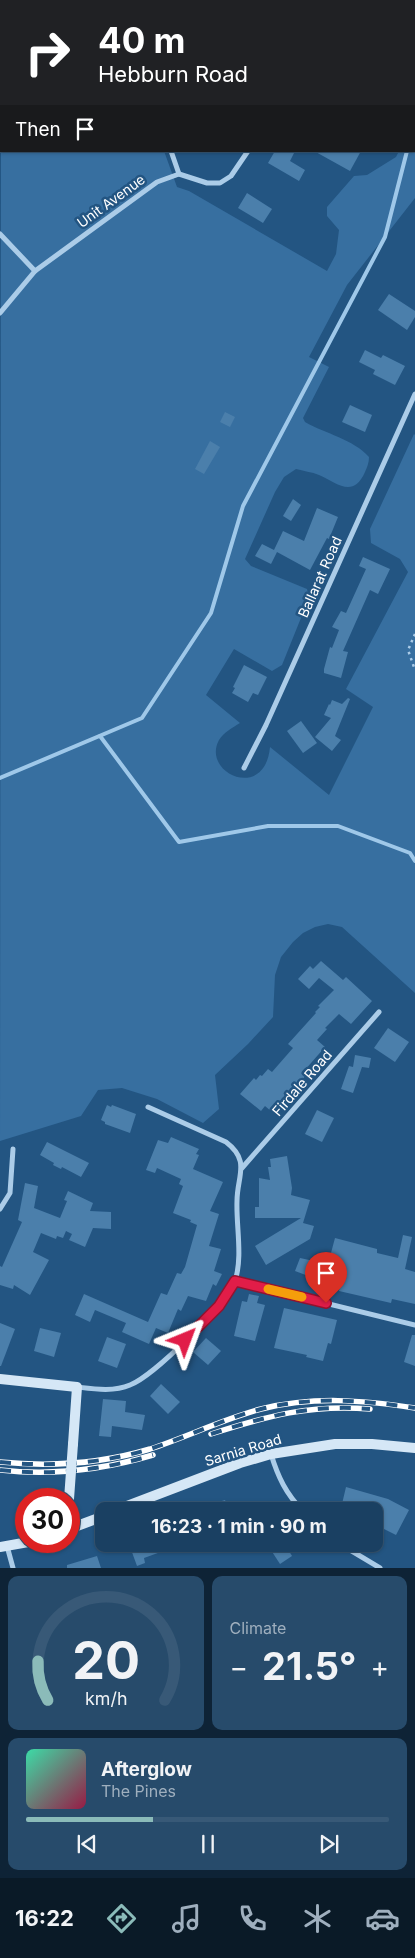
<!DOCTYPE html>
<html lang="en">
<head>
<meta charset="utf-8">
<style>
	:root { --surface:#1a4062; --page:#274b6b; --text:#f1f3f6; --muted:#9fafbe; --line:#385977; --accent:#8bbbb9 }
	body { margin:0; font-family:Inter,sans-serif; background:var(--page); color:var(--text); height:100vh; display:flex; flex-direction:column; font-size:19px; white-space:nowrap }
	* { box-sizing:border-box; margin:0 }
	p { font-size:16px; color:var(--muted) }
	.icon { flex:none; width:28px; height:28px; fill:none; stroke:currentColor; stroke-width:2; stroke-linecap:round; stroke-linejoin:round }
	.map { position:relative; height:1568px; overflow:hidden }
	.details { display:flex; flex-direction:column; gap:8px; padding:8px; background:#0e2336; flex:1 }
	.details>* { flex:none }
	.hud { position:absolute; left:0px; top:0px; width:415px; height:152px; box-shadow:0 1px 4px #0004,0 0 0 1px var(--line); background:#202124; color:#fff; overflow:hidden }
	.speed { position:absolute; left:15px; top:1488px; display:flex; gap:10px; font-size:25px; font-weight:700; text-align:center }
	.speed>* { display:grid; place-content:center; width:65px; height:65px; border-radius:50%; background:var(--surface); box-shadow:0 1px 4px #0004,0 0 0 1px var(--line); line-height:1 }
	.speed .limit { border:8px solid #d22; background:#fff; color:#111 }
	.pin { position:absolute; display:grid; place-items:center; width:42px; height:42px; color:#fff; margin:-51px -21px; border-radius:50% 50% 50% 0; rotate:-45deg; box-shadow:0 0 5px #0007 }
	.pin .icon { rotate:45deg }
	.me { position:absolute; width:55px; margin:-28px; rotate:44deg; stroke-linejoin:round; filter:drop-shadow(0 0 4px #0008) }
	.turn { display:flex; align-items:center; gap:18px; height:105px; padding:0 15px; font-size:22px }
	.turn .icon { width:65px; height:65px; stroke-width:2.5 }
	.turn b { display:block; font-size:35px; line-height:42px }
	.then { display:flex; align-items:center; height:48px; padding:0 15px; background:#0003; gap:10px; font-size:19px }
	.big { font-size:38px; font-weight:700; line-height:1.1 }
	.details .tile { flex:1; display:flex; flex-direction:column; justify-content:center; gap:8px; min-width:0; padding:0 18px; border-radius:10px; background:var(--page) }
	.details .dial { align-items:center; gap:0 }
	.dial svg { height:130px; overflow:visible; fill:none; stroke:var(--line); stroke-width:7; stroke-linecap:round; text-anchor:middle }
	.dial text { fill:var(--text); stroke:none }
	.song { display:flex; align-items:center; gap:15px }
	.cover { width:60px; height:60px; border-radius:8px; background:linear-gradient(135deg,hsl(160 70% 55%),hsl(340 70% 35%)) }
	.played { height:5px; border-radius:2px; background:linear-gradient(90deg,var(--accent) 35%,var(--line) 35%) }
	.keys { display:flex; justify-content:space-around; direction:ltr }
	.heat { display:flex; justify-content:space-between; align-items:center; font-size:28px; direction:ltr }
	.details .tiles { flex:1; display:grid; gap:8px; grid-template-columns:1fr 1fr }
	.tile:last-child { grid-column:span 2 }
	.trip { position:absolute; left:95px; top:1502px; width:288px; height:50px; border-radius:10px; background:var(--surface); box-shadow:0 1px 4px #0004,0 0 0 1px var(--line); font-weight:700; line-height:50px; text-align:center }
	.tabs { display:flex; height:80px; justify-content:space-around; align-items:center; background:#0a1a27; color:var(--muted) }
	.tabs .icon { width:35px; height:35px }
	.tabs .active { color:var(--accent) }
	.tabs b { font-size:22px; color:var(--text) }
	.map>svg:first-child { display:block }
</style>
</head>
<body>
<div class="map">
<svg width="415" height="1568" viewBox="0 0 415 1568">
	<rect width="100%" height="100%" fill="#235582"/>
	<path fill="#376fa0" d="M 1,112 L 1,151 L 164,151 L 177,187 L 189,191 L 327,271 L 336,254 L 339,230 L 327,216 L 327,207 L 354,176 L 367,175 L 396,157 L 399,151 L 414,151 L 415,120 L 415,198 L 347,285 L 309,357 L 329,367 L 303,418 L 305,422 C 326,434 353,439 369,457 C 369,463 367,467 365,472 C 353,499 337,483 319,475 C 312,472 303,471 296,469 L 284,477 L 275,492 L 245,559 L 251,566 L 307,589 L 309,598 L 282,665 L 272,671 L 234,649 L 206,695 L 240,723 C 232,728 224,732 219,740 C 201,773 265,802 270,747 L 329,795 L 373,707 L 346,689 L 408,572 L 400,559 L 371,543 L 370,529 L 414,434 L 415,435 L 415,993 L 342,927 L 328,924 L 315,927 L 303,933 L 293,942 L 281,957 L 275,975 L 273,1017 L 248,1044 L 215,1075 L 219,1109 L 203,1123 L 157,1099 L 122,1088 L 98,1090 L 81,1116 L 0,1141 Z"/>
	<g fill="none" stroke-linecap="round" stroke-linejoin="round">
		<g stroke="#9fc8e9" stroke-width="4">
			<path d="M 414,125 L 415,120"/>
			<path d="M 100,736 L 179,842 L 268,826 L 338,826 L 410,853 L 415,861"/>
			<path d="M 0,778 L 142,718 L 211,613 L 243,506 L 385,237 L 407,151"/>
		</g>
	</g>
	<g fill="#4b7fab">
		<path d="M 275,151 L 295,151 L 290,161 L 305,170 L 299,181 L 268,163 Z"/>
		<path d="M 314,151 L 361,151 L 350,171 Z"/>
		<path d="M 247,193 L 272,209 L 263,223 L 238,208 Z"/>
		<path d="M 389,294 L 415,311 L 415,317 L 407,330 L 378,310 Z"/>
		<path d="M 365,350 L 381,358 L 383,355 L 405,366 L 395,385 L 373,374 L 375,370 L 359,362 Z"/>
		<path d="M 350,405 L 372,415 L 365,432 L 342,422 Z"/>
		<path d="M 225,412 L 235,417 L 230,427 L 220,422 Z"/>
		<path d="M 210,441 L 220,447 L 204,474 L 195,469 Z"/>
		<path d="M 293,499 L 301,505 L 291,521 L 283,516 Z"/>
		<path d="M 317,508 L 338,517 L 329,539 L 327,538 L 310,570 L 277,552 L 271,564 L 255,556 L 262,544 L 274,550 L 283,531 L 304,541 Z"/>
		<path d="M 363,557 L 390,569 L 378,594 L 370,590 L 343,651 L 348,652 L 341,678 L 324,673 L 324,669 L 330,647 L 332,648 L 339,630 L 332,627 L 341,611 L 346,613 L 366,569 L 359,566 Z"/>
		<path d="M 244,665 L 267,677 L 258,695 L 253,693 L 248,702 L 232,693 L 235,688 L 233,687 Z"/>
		<path d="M 348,698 L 350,699 L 335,736 L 341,740 L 332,751 L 315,737 L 331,718 L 324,715 L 329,704 L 330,705 L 332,700 L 342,704 Z"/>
		<path d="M 301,721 L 317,743 L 303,753 L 287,731 Z"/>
		<path d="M 321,961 L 343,980 L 346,977 L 372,1001 L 351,1024 L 339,1014 L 325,1028 L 327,1029 L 317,1040 L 325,1047 L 304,1071 L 307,1074 L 294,1089 L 292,1087 L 272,1112 L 265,1106 L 261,1111 L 240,1094 L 254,1078 L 256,1080 L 260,1075 L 262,1076 L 268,1069 L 272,1072 L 293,1048 L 288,1044 L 316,1013 L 315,1012 L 320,1007 L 318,1006 L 334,990 L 319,978 L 309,989 L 298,979 L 310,966 L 313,969 Z"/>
		<path d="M 388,1028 L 409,1042 L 395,1062 L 374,1048 Z"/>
		<path d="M 355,1055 L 371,1058 L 369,1068 L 362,1067 L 353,1093 L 341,1089 L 349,1066 L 353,1067 Z"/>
		<path d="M 107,1105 L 111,1107 L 112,1105 L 136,1114 L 130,1133 L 105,1124 L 105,1122 L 101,1120 Z"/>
		<path d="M 317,1110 L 334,1118 L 322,1142 L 305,1134 Z"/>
		<path d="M 171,1137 L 199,1149 L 196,1154 L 199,1155 L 193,1169 L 223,1182 L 210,1211 L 219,1214 L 209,1246 L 221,1249 L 214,1271 L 222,1274 L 216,1286 L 213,1284 L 206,1301 L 188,1296 L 181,1311 L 178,1309 L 168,1333 L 156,1328 L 149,1344 L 122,1332 L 126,1323 L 95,1310 L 90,1322 L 75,1315 L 84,1294 L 148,1322 L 161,1293 L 167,1295 L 177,1273 L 181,1274 L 185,1267 L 197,1225 L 190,1222 L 191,1220 L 173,1213 L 183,1186 L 179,1184 L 181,1179 L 157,1168 L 155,1173 L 146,1170 L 158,1140 L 168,1143 Z"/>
		<path d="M 47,1142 L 89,1163 L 81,1177 L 62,1167 L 61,1169 L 53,1165 L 54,1163 L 40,1155 Z"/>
		<path d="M 287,1156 L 292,1188 L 291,1195 L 310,1200 L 303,1223 L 314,1226 L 310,1239 L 266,1265 L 255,1246 L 301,1218 L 255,1218 L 255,1207 L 259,1207 L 259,1178 L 270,1180 L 268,1167 L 271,1167 L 270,1159 Z"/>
		<path d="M 25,1183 L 38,1186 L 34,1208 L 60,1218 L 67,1201 L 64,1200 L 68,1191 L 93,1203 L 90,1211 L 111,1212 L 111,1229 L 93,1228 L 85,1247 L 69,1240 L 72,1234 L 66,1231 L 63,1238 L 57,1236 L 56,1239 L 41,1233 L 33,1252 L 49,1260 L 30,1295 L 14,1285 L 13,1289 L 0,1285 L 0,1266 L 2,1267 L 22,1222 L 18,1220 Z"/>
		<path d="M 403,1235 L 412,1237 L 405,1269 L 415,1272 L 415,1304 L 392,1299 L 391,1303 L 339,1291 L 340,1286 L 310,1280 L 311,1277 L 295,1271 L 300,1258 L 328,1264 L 335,1238 L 377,1249 L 377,1253 L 398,1258 Z"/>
		<path d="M 249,1294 L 259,1296 L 257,1303 L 265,1305 L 255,1341 L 234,1336 L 242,1301 L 247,1302 Z"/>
		<path d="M 284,1308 L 337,1320 L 331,1344 L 328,1343 L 323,1361 L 306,1357 L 307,1355 L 274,1348 Z"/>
		<path d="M 0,1323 L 15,1329 L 1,1366 L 0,1366 Z"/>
		<path d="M 40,1328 L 61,1333 L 54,1357 L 34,1351 Z"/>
		<path d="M 412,1335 L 415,1335 L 415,1366 L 404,1362 Z"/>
		<path d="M 107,1337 L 126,1344 L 117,1368 L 98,1361 Z"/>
		<path d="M 206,1338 L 221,1351 L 208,1365 L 193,1352 Z"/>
		<path d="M 161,1384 L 180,1402 L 168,1414 L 150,1396 Z"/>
		<path d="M 103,1399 L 126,1401 L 125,1412 L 145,1415 L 142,1430 L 112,1426 L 111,1437 L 99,1436 Z"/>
		<path d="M 346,1487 L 388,1499 L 409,1510 L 396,1535 L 378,1526 L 381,1511 L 365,1511 L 342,1504 Z"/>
		<path d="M 225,1500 L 229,1511 L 197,1511 L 197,1509 Z"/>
		<path d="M 129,1544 L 179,1544 L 180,1545 L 144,1558 L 145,1563 L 137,1566 Z"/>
		<path d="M 267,1544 L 285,1544 L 292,1556 L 280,1564 Z"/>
		<path d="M 97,1556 L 101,1568 L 67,1568 L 67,1565 Z"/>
	</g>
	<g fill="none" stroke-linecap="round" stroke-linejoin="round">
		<path stroke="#abcce8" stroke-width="2.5" stroke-dasharray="2.5 4" stroke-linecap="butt" d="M 415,634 L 408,650 L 415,670"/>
		<g stroke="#abcce8" stroke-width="5">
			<path d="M 110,0 L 111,1"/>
			<path d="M 171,151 L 179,174"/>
			<path d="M 0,234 L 35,271"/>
			<path d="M 0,313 L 35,271 L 157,182 L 179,174 L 207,183 L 220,183 L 231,176 L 248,151"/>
			<path d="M 244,768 L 266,725 L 415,394"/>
			<path d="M 242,1168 L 379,1012"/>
			<path d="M 0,1209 L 10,1193 L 13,1149"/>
			<path d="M 235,1281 L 415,1325"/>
			<path d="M 77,1387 C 94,1389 114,1392 130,1385 C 154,1376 226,1304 235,1281 C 243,1257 236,1226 237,1201 C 237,1176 251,1161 226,1142 L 148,1107"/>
			<path d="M 271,1454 C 278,1477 286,1494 303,1511"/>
			<path d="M 340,1544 L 380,1568"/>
			<path d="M 7,1546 L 13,1568"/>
		</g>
		<g stroke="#d5e7f6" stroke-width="10">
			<path d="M 346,0 L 347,1"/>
			<path d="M 414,41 L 415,42"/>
			<path d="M 0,1379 L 77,1387 L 73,1444"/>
			<path d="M 114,1511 L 240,1463 L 271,1454 L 335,1444 L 372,1444 L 415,1448"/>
			<path d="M 69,1529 L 104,1516"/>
			<path d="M 0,1547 L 34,1541"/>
		</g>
		<g stroke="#fff" stroke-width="5.5">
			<g id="rail">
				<path d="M 211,1434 C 267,1416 311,1404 370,1409"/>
				<path d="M 0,1462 C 51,1467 100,1464 150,1449 C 187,1437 223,1419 261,1409 C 314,1396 362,1400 415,1408"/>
				<path d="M 0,1470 C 53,1476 102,1470 153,1455"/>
			</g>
		</g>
		<use href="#rail" stroke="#235582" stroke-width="4" stroke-dasharray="11" stroke-linecap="butt"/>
		<path stroke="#d5e7f6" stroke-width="10" d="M 69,1499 L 73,1444"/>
	</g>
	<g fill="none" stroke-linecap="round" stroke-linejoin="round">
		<g stroke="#92132f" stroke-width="12">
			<path id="route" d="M 185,1340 L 219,1306 L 235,1281 L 326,1303"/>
		</g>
		<use href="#route" stroke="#e11d48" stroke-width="9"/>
		<path stroke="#f59e0b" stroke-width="9" d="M 268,1289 L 302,1297"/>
	</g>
	<g text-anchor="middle" stroke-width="5" stroke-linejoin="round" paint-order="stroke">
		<g font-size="14" fill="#fff" stroke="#235582">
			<text transform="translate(111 201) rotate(-36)" y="5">Unit Avenue</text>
			<text transform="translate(320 577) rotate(-66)" y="5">Ballarat Road</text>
			<text transform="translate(302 1083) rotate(-49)" y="5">Firdale Road</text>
			<text transform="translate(243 1450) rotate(-17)" y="5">Sarnia Road</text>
		</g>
	</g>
</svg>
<div class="speed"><div class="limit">30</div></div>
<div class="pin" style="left:326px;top:1303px;background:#d93025"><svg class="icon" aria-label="arrive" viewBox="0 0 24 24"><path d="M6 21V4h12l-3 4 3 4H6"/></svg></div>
<svg class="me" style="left:185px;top:1340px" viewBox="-20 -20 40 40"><path d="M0-17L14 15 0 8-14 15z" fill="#e11d48" stroke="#fff" stroke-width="4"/></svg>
<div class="trip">16:23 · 1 min · 90 m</div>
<div class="hud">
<div class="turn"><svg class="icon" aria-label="right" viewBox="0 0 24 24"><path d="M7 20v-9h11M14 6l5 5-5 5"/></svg><div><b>40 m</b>Hebburn Road</div></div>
<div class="then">Then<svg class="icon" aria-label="arrive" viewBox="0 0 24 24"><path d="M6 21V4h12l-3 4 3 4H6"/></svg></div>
</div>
</div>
<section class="details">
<div class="tiles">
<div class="tile dial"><svg viewBox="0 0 100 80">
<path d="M14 69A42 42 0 1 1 86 69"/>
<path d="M14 69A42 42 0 0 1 8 45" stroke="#8bbbb9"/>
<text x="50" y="56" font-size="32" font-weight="700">20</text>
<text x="50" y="72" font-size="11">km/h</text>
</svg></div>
<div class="tile"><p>Climate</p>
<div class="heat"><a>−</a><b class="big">21.5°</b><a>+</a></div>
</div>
<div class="tile">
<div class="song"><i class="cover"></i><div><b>Afterglow</b><p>The Pines</p></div></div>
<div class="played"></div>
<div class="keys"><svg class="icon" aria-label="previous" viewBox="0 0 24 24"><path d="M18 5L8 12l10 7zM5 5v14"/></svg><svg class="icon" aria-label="pause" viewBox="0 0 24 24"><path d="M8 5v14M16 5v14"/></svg><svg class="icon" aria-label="next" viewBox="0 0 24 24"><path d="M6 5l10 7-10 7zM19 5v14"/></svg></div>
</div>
</div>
</section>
<nav class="tabs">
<b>16:22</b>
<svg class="icon active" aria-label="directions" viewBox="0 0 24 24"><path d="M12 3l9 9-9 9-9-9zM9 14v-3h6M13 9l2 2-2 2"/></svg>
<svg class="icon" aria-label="music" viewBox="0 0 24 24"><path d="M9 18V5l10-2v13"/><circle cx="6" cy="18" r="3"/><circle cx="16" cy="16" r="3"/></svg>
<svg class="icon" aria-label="phone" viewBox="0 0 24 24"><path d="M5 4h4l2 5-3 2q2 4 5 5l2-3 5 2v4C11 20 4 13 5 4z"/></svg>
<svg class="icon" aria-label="climate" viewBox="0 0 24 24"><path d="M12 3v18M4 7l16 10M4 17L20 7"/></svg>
<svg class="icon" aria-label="car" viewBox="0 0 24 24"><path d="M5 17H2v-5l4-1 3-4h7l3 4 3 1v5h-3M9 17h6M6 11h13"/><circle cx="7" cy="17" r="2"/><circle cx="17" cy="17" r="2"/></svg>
</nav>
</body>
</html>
